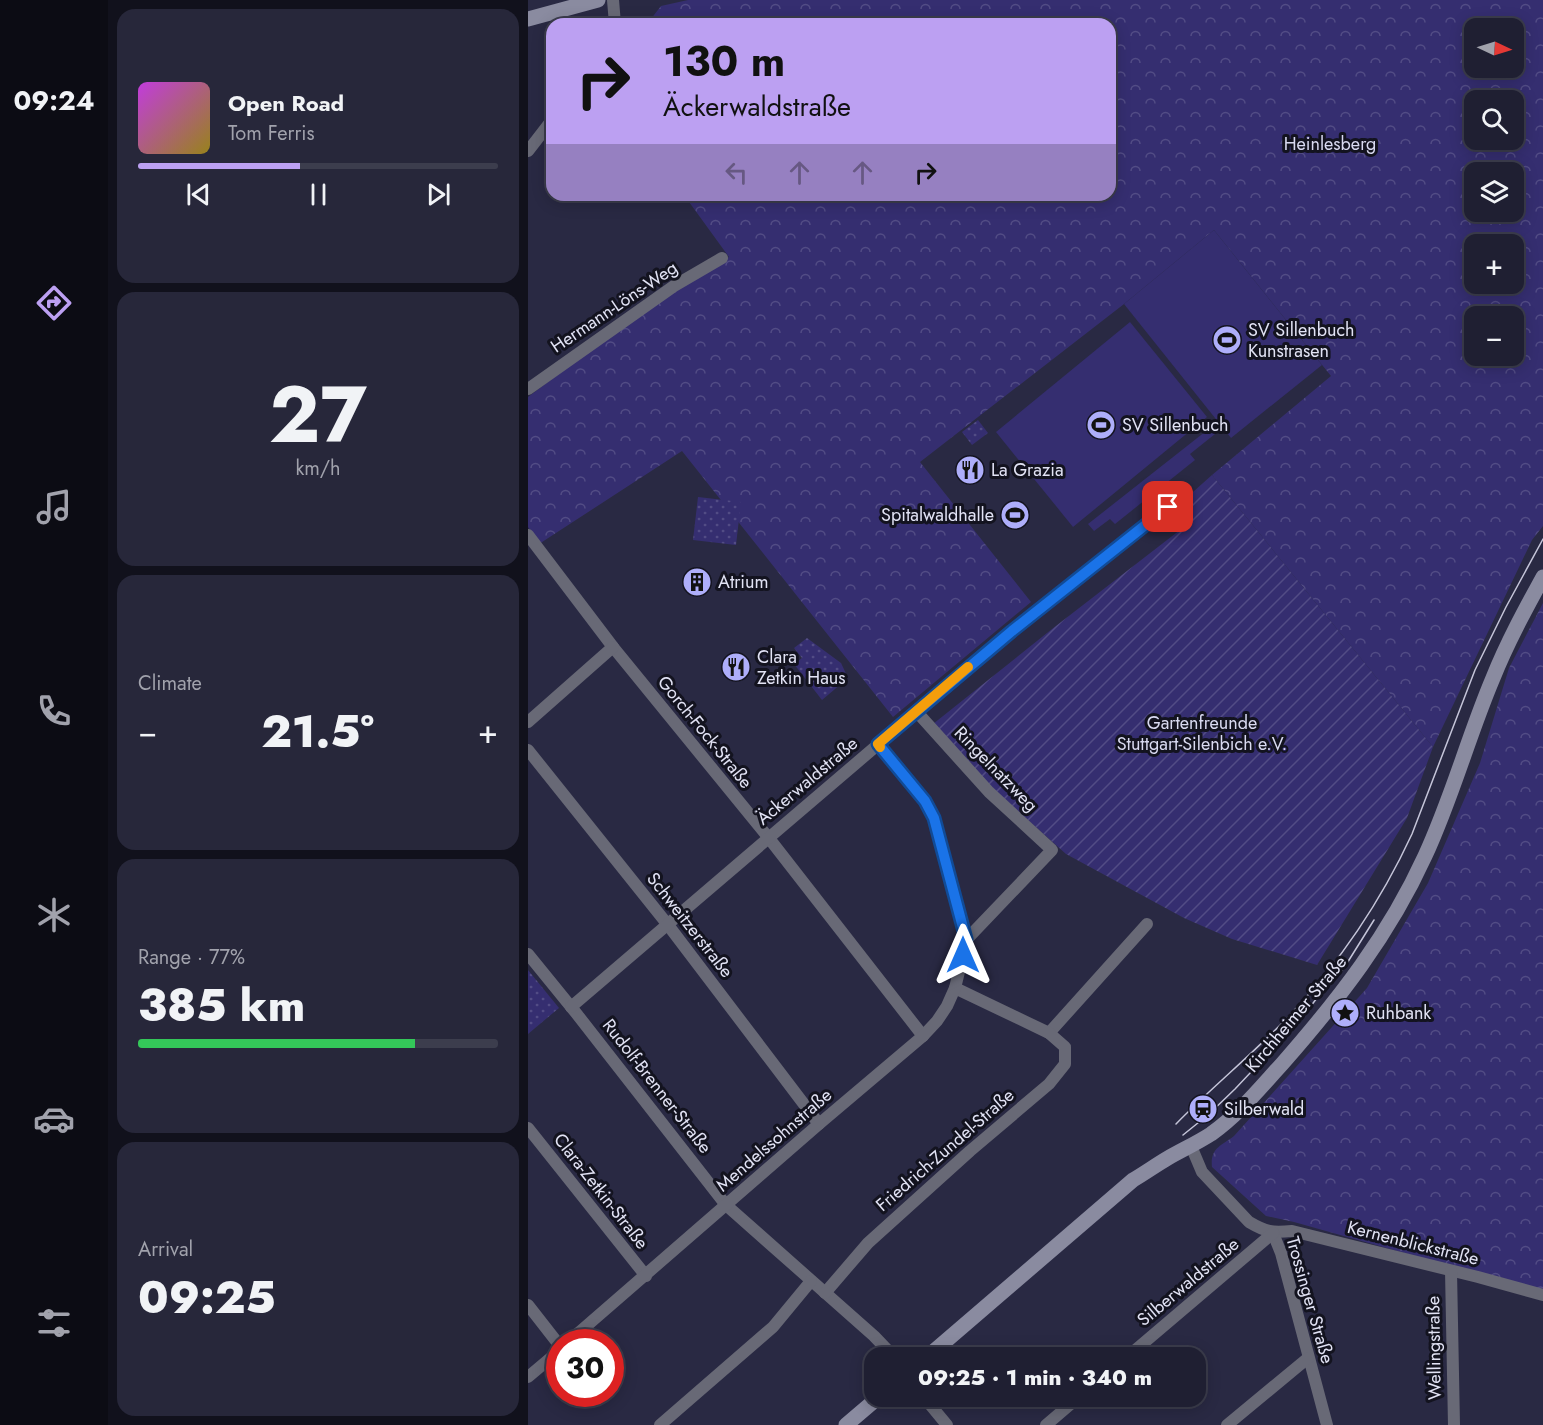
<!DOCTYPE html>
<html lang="en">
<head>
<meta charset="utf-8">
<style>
	:root { --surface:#1f1f32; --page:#27273a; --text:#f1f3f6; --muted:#a1a2ac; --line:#3c3d4d; --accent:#bca0f2 }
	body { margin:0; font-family:Jost,sans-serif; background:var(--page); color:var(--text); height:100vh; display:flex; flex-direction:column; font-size:22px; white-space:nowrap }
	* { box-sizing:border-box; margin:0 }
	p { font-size:20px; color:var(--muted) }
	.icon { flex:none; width:33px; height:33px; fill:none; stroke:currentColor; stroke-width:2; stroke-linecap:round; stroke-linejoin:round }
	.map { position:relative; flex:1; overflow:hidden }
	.side { display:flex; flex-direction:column; gap:9px; padding:9px; background:#11111c; width:420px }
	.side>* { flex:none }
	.banner { position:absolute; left:18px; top:18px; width:570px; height:183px; border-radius:18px; box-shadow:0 3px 15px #0003,0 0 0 2px var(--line); background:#bca0f2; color:#111; overflow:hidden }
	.needle { width:39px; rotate:94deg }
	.controls { position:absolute; left:936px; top:18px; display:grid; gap:12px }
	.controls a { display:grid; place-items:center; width:60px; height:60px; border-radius:12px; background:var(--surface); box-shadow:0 3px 15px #0003,0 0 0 2px var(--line); font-size:30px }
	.speed { position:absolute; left:18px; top:1329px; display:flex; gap:12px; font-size:30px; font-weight:700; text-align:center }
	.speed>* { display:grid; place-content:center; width:78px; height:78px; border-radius:50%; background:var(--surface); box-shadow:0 3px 15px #0003,0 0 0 2px var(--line); line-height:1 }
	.speed .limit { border:9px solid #d22; background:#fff; color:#111 }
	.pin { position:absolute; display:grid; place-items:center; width:51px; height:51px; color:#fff; margin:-26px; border-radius:12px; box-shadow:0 3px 9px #0006 }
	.me { position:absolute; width:66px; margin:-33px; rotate:0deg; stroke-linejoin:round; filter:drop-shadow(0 0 4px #0008) }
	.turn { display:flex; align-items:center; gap:21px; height:126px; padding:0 18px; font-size:27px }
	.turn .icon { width:78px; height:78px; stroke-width:2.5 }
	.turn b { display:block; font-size:42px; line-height:51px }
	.lanes { display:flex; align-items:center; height:57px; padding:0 18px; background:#0003; justify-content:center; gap:30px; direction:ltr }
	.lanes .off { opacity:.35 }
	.big { font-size:45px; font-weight:800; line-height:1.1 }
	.side .card { flex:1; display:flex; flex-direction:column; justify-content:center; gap:9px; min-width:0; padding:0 21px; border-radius:18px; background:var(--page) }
	.side .dial { align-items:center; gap:0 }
	.dial b { font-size:78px; line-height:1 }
	.song { display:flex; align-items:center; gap:18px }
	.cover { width:72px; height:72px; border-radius:9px; background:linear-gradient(135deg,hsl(290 70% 55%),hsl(50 70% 35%)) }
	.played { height:6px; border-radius:3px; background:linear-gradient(90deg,var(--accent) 45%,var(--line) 45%) }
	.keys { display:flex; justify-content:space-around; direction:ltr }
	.heat { display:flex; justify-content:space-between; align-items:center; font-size:33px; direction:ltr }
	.charge { height:9px; border-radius:4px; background:linear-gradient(90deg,#34c759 77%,var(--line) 0) }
	.trip { position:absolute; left:336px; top:1347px; width:342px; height:60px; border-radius:18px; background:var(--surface); box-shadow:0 3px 15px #0003,0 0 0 2px var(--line); font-weight:800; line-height:60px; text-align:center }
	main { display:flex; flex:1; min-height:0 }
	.dock { display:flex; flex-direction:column; width:108px; justify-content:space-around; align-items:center; background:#0c0c14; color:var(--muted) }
	.dock .icon { width:42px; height:42px }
	.dock .selected { color:var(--accent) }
	.dock b { font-size:27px; color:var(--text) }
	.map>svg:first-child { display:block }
</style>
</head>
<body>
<main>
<nav class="dock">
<b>09:24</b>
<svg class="icon selected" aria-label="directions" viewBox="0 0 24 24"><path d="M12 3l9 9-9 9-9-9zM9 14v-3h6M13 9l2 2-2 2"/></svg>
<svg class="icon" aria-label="music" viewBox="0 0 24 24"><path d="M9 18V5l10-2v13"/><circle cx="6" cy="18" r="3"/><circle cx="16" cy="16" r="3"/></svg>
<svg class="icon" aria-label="phone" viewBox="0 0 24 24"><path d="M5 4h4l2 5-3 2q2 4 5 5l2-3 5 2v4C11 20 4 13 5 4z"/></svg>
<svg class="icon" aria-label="climate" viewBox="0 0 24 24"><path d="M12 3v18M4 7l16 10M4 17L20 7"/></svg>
<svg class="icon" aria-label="car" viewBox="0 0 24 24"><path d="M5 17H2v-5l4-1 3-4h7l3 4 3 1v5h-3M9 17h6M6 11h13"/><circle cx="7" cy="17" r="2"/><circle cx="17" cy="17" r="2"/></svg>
<svg class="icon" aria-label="filters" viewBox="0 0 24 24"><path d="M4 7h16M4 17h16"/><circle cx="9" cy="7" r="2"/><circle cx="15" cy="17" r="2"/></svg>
</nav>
<section class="side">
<div class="card">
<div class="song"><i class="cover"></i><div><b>Open Road</b><p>Tom Ferris</p></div></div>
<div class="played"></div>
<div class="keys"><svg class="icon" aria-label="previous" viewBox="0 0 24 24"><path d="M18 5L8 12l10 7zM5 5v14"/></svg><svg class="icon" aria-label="pause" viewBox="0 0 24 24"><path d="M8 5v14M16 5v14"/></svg><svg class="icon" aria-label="next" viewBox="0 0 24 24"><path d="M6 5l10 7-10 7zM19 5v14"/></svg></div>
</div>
<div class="card dial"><b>27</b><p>km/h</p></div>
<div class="card"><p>Climate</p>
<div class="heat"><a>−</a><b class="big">21.5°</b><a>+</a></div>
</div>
<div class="card"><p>Range · 77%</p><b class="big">385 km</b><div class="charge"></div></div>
<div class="card"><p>Arrival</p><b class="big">09:25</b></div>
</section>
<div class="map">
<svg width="1015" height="1425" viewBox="0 0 1015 1425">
	<defs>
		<pattern id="forest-crowns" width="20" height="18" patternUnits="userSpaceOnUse" patternTransform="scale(1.5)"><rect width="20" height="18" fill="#352e70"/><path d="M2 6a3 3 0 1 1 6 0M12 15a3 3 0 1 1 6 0" fill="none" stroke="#524c85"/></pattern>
		<pattern id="park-dots" width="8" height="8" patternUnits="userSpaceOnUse" patternTransform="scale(1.5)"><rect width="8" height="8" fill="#352e70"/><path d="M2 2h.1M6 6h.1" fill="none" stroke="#524c85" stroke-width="1.8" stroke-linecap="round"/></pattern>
		<pattern id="garden-furrows" width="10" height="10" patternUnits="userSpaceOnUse" patternTransform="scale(1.5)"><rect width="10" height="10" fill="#352e70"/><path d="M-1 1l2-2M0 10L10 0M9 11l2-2" fill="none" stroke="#524c85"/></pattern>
	</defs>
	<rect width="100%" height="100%" fill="#292943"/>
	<g fill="url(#forest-crowns)" fill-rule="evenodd">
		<path d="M 160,0 L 1015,0 L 1015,526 L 1004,540 L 905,747 L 684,475 L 803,376 L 686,230 L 596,304 L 392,462 L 503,602 L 365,717 L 154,451 L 11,544 L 0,527 L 0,397 L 89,330 L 149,288 L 201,257 L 156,195 L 582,195 L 582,24 L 119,24 L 133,6 ZM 946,28 L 986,28 L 986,68 L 946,68 ZM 946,100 L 986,100 L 986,140 L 946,140 ZM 946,172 L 986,172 L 986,212 L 946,212 ZM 946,244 L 986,244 L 986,284 L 946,284 ZM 946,316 L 986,316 L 986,356 L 946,356 Z"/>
		<path d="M 1015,603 L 1015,1292 L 766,1222 L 738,1216 L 684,1167 C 682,1148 693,1146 706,1136 L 839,988 L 900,883 L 952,763 L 981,668 Z"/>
	</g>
	<g fill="url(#park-dots)">
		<path d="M 450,420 L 460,433 L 444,445 L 434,432 Z"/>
		<path d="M 170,497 L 213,502 L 208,545 L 165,540 Z"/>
		<path d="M 279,638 L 313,663 L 320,678 L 294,700 L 266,664 L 274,658 L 266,648 Z"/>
		<path d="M 0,970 L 31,1008 L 0,1034 Z"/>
	</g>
	<path fill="url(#garden-furrows)" d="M 684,475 L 905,747 L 879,818 L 789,965 L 704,939 L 656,918 L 538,854 L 465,789 L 405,724 L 524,629 L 661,523 L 656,500 Z"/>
	<g fill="#352e70">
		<path d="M 686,230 L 794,365 L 703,438 L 596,304 Z"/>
		<path d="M 602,322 L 679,417 L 545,527 L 468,432 Z"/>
		<path d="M 687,424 L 692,430 L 662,454 L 667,460 L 587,524 L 582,519 L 566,531 L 560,524 Z"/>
	</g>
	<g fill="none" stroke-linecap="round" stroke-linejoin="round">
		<g stroke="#686976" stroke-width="12">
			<path d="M 85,0 L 87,24"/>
			<path d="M 0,151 L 24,120"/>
			<path d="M 0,389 L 146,286 L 194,258"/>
			<path d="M 0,535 L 85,647 L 240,837 L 395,1036"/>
			<path d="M 0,722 L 85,647"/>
			<path d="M 350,744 L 397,801 L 406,818 L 439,939"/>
			<path d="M 0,750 L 140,925 L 291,1124"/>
			<path d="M 0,954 L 48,1013 L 198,1205 L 346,1336 L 367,1358"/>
			<path d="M 43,1007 L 436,671 L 517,604 L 567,566 L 653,495"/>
			<path d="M 521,1033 L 619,924"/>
			<path d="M 0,1128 L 118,1276"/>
			<path d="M 663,1146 L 674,1172 L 721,1222 C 738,1232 744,1233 764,1231 L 950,1277 L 1015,1295"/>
			<path d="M 745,1233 L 753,1253 L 799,1425"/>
			<path d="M 923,1271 L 926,1425"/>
			<path d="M 297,1293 L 340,1243 L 442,1151 L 521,1084 L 537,1064 L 537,1047 L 521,1033 L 427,988"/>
			<path d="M 0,1305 L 32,1346"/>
			<path d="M 40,1342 L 291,1124 L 395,1036 L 409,1021 L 419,1006 L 427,988 L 439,939 L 524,850 L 461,792 L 388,711"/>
			<path d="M 598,1358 L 745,1233"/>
			<path d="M 0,1377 L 32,1350"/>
			<path d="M 395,1396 L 419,1425"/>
			<path d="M 132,1425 L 245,1327 L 283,1281"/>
			<path d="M 518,1425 L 552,1396"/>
			<path d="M 699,1425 L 780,1358"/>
		</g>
		<g stroke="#8a8ba0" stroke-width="15">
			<path d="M 0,19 L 70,0"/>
			<path d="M 398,1358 L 605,1180 C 617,1173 628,1165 640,1158 C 654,1150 669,1143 683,1134 C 710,1115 732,1088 754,1064 C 811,999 861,935 897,856 C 924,798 940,737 965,678 C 979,643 997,610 1015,577"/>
			<path d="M 318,1425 L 352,1396"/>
		</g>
		<g stroke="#c5c5d9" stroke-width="1.5">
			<path d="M 648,1124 C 684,1087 725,1054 761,1016 C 812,962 853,901 884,834 L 947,670 L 978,607 L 1015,539"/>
			<path d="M 655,1135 L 681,1114 L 707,1089 L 773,1019 L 792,994 L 816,968 L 846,920"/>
		</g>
	</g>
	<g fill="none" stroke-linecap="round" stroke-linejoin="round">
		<g stroke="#114b97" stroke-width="15">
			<path id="route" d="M 435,955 L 438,939 L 406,818 L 397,801 L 350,744 L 484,631 L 640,507"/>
		</g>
		<use href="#route" stroke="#1a73e8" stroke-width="10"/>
		<path stroke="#f59e0b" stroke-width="10" d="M 352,747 L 350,744 L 440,667"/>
	</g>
	<defs>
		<g id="stadium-disc" transform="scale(1.5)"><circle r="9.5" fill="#aeaefa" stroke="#13131f"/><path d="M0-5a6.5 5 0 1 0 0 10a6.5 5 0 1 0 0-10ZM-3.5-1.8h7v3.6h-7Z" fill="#111"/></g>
		<g id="restaurant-disc" transform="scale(1.5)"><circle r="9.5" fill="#aeaefa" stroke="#13131f"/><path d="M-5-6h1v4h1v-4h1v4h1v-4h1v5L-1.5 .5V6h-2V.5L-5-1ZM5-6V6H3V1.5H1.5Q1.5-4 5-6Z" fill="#111"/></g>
		<g id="building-disc" transform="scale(1.5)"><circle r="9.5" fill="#aeaefa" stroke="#13131f"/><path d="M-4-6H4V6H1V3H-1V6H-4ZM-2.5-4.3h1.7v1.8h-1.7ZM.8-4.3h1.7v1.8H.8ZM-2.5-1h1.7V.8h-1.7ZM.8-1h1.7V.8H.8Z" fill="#111"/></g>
		<g id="sight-disc" transform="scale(1.5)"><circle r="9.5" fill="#aeaefa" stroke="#13131f"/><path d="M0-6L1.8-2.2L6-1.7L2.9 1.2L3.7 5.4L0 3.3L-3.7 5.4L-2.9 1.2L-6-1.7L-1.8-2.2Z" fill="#111"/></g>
		<g id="station-disc" transform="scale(1.5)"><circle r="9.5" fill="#aeaefa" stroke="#13131f"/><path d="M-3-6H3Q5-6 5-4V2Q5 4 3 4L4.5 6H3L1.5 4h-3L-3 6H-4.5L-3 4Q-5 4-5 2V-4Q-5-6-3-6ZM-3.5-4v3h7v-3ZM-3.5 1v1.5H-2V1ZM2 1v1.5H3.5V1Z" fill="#111"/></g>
	</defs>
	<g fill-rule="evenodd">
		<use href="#stadium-disc" x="699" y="340"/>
		<use href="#stadium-disc" x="573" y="425"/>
		<use href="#restaurant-disc" x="442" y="470"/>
		<use href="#stadium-disc" x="487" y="515"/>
		<use href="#building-disc" x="169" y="582"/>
		<use href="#restaurant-disc" x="208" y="667"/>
		<use href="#sight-disc" x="817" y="1013"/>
		<use href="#station-disc" x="675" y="1109"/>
	</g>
	<g text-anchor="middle" stroke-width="6" stroke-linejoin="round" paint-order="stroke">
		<g font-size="18" fill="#d9daf1" stroke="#13131f">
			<text x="802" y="150">Heinlesberg</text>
			<text x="674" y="729">Gartenfreunde<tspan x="674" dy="21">Stuttgart-Silenbich e.V.</tspan></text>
		</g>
		<g font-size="18" fill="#e2e3f5" stroke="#13131f">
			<text transform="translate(86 307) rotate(-34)" y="6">Hermann-Löns-Weg</text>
			<text transform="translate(177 732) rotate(51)" y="6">Gorch-Fock-Straße</text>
			<text transform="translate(468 769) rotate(46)" y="6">Ringelnatzweg</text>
			<text transform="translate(279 781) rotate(-40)" y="6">Äckerwaldstraße</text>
			<text transform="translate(162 925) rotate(52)" y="6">Schweitzerstraße</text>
			<text transform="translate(768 1014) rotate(-50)" y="6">Kirchheimer Straße</text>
			<text transform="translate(129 1086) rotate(52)" y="6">Rudolf-Brenner-Straße</text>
			<text transform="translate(246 1140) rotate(-41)" y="6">Mendelssohnstraße</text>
			<text transform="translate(417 1150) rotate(-41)" y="6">Friedrich-Zundel-Straße</text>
			<text transform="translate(73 1191) rotate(52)" y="6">Clara-Zetkin-Straße</text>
			<text transform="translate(885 1243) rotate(14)" y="6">Kernenblickstraße</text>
			<text transform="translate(660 1282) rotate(-40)" y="6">Silberwaldstraße</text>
			<text transform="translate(782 1300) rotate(74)" y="6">Trossinger Straße</text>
			<text transform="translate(906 1348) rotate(-91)" y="6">Wellingstraße</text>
		</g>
		<g font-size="18" fill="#e2e3f5" stroke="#13131f" text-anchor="start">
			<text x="720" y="336">SV Sillenbuch<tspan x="720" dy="21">Kunstrasen</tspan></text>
			<text x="594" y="431">SV Sillenbuch</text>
			<text x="463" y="476">La Grazia</text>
			<text x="466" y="521" text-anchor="end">Spitalwaldhalle</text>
			<text x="190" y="588">Atrium</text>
			<text x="229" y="663">Clara<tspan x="229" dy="21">Zetkin Haus</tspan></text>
			<text x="838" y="1019">Ruhbank</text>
			<text x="696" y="1115">Silberwald</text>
		</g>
	</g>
</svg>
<div class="controls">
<a><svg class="needle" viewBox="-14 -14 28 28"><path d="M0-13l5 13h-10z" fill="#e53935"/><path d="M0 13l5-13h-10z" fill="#a1a2ac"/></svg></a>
<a><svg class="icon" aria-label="search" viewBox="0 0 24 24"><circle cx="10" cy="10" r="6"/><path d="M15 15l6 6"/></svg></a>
<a><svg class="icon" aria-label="layers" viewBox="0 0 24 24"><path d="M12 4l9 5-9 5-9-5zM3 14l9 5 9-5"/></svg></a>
<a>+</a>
<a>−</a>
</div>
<div class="speed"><div class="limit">30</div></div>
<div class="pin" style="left:640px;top:507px;background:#d93025"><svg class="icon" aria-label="arrive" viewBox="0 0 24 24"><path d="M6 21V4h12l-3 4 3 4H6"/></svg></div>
<svg class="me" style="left:435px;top:955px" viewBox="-20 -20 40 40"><path d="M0-17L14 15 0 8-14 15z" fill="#1a73e8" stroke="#fff" stroke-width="4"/></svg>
<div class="trip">09:25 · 1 min · 340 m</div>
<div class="banner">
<div class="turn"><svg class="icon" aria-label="right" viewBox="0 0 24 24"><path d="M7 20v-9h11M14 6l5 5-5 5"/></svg><div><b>130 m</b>Äckerwaldstraße</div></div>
<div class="lanes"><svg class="icon off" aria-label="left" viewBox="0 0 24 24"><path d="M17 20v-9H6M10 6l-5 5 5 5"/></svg><svg class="icon off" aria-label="ahead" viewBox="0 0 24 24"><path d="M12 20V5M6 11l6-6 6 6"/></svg><svg class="icon off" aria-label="ahead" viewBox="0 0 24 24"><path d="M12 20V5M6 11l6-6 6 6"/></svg><svg class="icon" aria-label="right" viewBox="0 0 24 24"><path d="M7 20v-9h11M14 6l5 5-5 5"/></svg></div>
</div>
</div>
</main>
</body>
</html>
